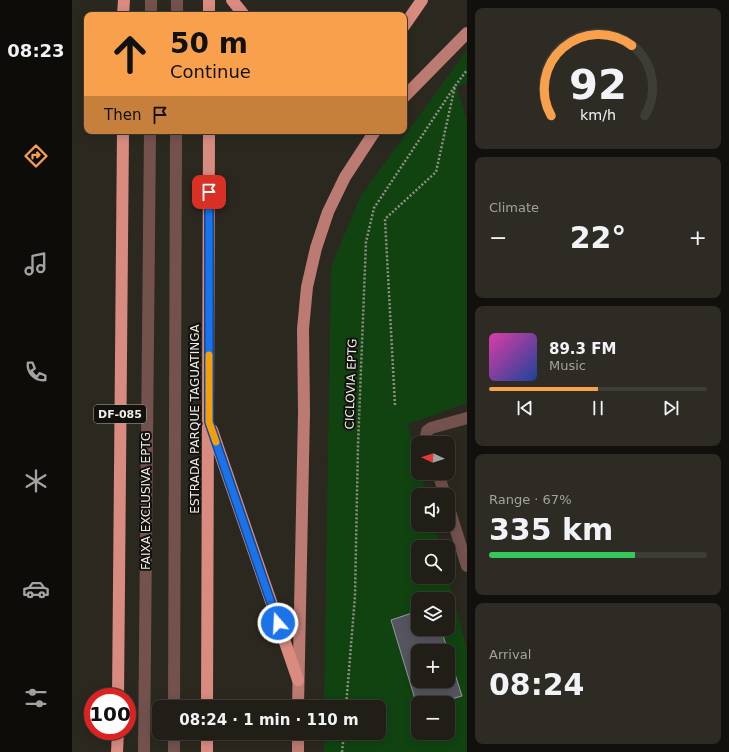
<!DOCTYPE html>
<html lang="en">
<head>
<meta charset="utf-8">
<style>
	:root { --surface:#201e17; --page:#2d2b24; --text:#f1f3f6; --muted:#a2a2a1; --line:#3d3c36; --accent:#f9a04c }
	body { margin:0; font-family:"DejaVu Sans",sans-serif; background:var(--page); color:var(--text); height:100vh; display:flex; flex-direction:column; font-size:15px; white-space:nowrap }
	* { box-sizing:border-box; margin:0 }
	p { font-size:13px; color:var(--muted) }
	.icon { flex:none; width:22px; height:22px; fill:none; stroke:currentColor; stroke-width:2; stroke-linecap:round; stroke-linejoin:round }
	.map { position:relative; flex:1; overflow:hidden }
	.side { display:flex; flex-direction:column; gap:8px; padding:8px; background:#12100d; width:262px }
	.side>* { flex:none }
	.guide { position:absolute; left:12px; top:12px; width:323px; height:122px; border-radius:8px; box-shadow:0 2px 10px #0003,0 0 0 1px var(--line); background:#f9a04c; color:#111; overflow:hidden }
	.needle { width:26px; rotate:274deg }
	.tools { position:absolute; left:339px; top:436px; display:grid; gap:8px }
	.tools a { display:grid; place-items:center; width:44px; height:44px; border-radius:8px; background:var(--surface); box-shadow:0 2px 10px #0003,0 0 0 1px var(--line); font-size:20px }
	.speed { position:absolute; left:12px; top:688px; display:flex; gap:8px; font-size:20px; font-weight:700; text-align:center }
	.speed>* { display:grid; place-content:center; width:52px; height:52px; border-radius:50%; background:var(--surface); box-shadow:0 2px 10px #0003,0 0 0 1px var(--line); line-height:1 }
	.speed .limit { border:6px solid #d22; background:#fff; color:#111 }
	.pin { position:absolute; display:grid; place-items:center; width:34px; height:34px; color:#fff; margin:-17px; border-radius:8px; box-shadow:0 2px 6px #0006 }
	.me { position:absolute; width:44px; margin:-22px; rotate:341deg; stroke-linejoin:round; filter:drop-shadow(0 0 3px #0008) }
	.turn { display:flex; align-items:center; gap:14px; height:84px; padding:0 20px; font-size:18px }
	.turn .icon { width:52px; height:52px; stroke-width:2.5 }
	.turn b { display:block; font-size:28px; line-height:34px }
	.then { display:flex; align-items:center; height:38px; padding:0 20px; background:#0003; gap:8px; font-size:15px }
	.big { font-size:30px; font-weight:600; line-height:1.1 }
	.side .widget { flex:1; display:flex; flex-direction:column; justify-content:center; gap:6px; min-width:0; padding:0 14px; border-radius:8px; background:var(--page) }
	.side .dial { align-items:center; gap:0 }
	.dial svg { height:104px; overflow:visible; fill:none; stroke:var(--line); stroke-width:7; stroke-linecap:round; text-anchor:middle }
	.dial text { fill:var(--text); stroke:none }
	.song { display:flex; align-items:center; gap:12px }
	.cover { width:48px; height:48px; border-radius:6px; background:linear-gradient(135deg,hsl(320 70% 55%),hsl(220 70% 35%)) }
	.played { height:4px; border-radius:2px; background:linear-gradient(90deg,var(--accent) 50%,var(--line) 50%) }
	.keys { display:flex; justify-content:space-around; direction:ltr }
	.heat { display:flex; justify-content:space-between; align-items:center; font-size:22px; direction:ltr }
	.charge { height:6px; border-radius:3px; background:linear-gradient(90deg,#34c759 67%,var(--line) 0) }
	.trip { position:absolute; left:80px; top:700px; width:234px; height:40px; border-radius:8px; background:var(--surface); box-shadow:0 2px 10px #0003,0 0 0 1px var(--line); font-weight:600; line-height:40px; text-align:center }
	main { display:flex; flex:1; min-height:0 }
	.menu { display:flex; flex-direction:column; width:72px; justify-content:space-around; align-items:center; background:#0d0c09; color:var(--muted) }
	.menu .icon { width:28px; height:28px }
	.menu .on { color:var(--accent) }
	.menu b { font-size:18px; color:var(--text) }
	.map>svg:first-child { display:block }
</style>
</head>
<body>
<main>
<nav class="menu">
<b>08:23</b>
<svg class="icon on" aria-label="directions" viewBox="0 0 24 24"><path d="M12 3l9 9-9 9-9-9zM9 14v-3h6M13 9l2 2-2 2"/></svg>
<svg class="icon" aria-label="music" viewBox="0 0 24 24"><path d="M9 18V5l10-2v13"/><circle cx="6" cy="18" r="3"/><circle cx="16" cy="16" r="3"/></svg>
<svg class="icon" aria-label="phone" viewBox="0 0 24 24"><path d="M5 4h4l2 5-3 2q2 4 5 5l2-3 5 2v4C11 20 4 13 5 4z"/></svg>
<svg class="icon" aria-label="climate" viewBox="0 0 24 24"><path d="M12 3v18M4 7l16 10M4 17L20 7"/></svg>
<svg class="icon" aria-label="car" viewBox="0 0 24 24"><path d="M5 17H2v-5l4-1 3-4h7l3 4 3 1v5h-3M9 17h6M6 11h13"/><circle cx="7" cy="17" r="2"/><circle cx="17" cy="17" r="2"/></svg>
<svg class="icon" aria-label="filters" viewBox="0 0 24 24"><path d="M4 7h16M4 17h16"/><circle cx="9" cy="7" r="2"/><circle cx="15" cy="17" r="2"/></svg>
</nav>
<div class="map">
<svg width="395" height="752" viewBox="0 0 395 752">
	<rect width="100%" height="100%" fill="#2b281f"/>
	<path fill="#114311" fill-rule="evenodd" d="M 395,50 L 395,83 L 385,87 L 395,122 L 395,403 L 336,424 L 346,463 L 346,473 L 349,473 L 354,495 L 346,495 L 346,525 L 362,525 L 368,547 L 346,547 L 346,577 L 376,577 L 395,650 L 395,752 L 252,752 L 252,733 L 307,733 L 307,707 L 252,707 L 259,267 L 288,197 ZM 346,599 L 376,599 L 376,629 L 346,629 ZM 346,651 L 376,651 L 376,681 L 346,681 ZM 346,703 L 376,703 L 376,733 L 346,733 Z"/>
	<path fill="#56555f" stroke="#9897a2" d="M 346,605 L 346,629 L 369,629 L 376,651 L 346,651 L 346,681 L 376,681 L 376,652 L 390,696 L 365,703 L 346,703 L 346,709 L 319,620 L 343,612 L 341,607 Z"/>
	<g fill="none" stroke-linecap="round" stroke-linejoin="round">
		<g stroke="#918f87" stroke-width="2.5" stroke-dasharray="2 2" stroke-linecap="butt">
			<path d="M 323,405 L 313,219 L 364,172 L 383,86 L 395,70"/>
			<path d="M 274,707 L 283,596 L 286,445 L 294,242 L 302,208 L 383,86"/>
			<path d="M 270,752 L 272,733"/>
		</g>
		<g stroke="#73524e" stroke-width="12">
			<path d="M 79,15 L 79,0"/>
			<path d="M 105,15 L 105,0"/>
			<path d="M 102,707 L 104,131"/>
			<path d="M 72,752 L 78,131"/>
			<path d="M 102,752 L 102,733"/>
		</g>
		<g stroke="#73524e" stroke-width="12">
			<path d="M 356,443 L 354,436 L 355,431 L 359,428 L 395,418"/>
			<path d="M 366,473 L 373,495"/>
			<path d="M 376,505 L 395,566"/>
		</g>
		<g stroke="#bc7b72" stroke-width="12">
			<path d="M 332,97 L 395,33"/>
			<path d="M 226,707 L 232,412 L 231,329 L 235,287 L 244,248 L 256,212 L 273,177 L 303,131"/>
			<path d="M 226,752 L 226,733"/>
		</g>
		<g stroke="#d98b80" stroke-width="12">
			<path d="M 160,0 L 172,15"/>
			<path d="M 51,15 L 52,0"/>
			<path d="M 137,15 L 137,0"/>
			<path d="M 332,26 L 350,0"/>
			<path d="M 140,430 L 226,680"/>
			<path d="M 46,697 L 51,131"/>
			<path d="M 135,707 L 137,131"/>
			<path d="M 45,752 L 46,731"/>
			<path d="M 135,752 L 135,733"/>
		</g>
	</g>
	<g fill="none" stroke-linecap="round" stroke-linejoin="round">
		<g stroke="#114b97" stroke-width="10">
			<path id="route" d="M 137,192 L 137,422 L 206,623"/>
		</g>
		<use href="#route" stroke="#1a73e8" stroke-width="7"/>
		<path stroke="#f59e0b" stroke-width="7" d="M 137,355 L 137,422 L 144,442"/>
	</g>
	<g text-anchor="middle" stroke-width="4" stroke-linejoin="round" paint-order="stroke">
		<rect fill="#12110d" stroke="#adaba6" stroke-width="1" x="22" y="405" width="52" height="18" rx="3"/>
		<g font-size="11" font-weight="bold" fill="#efede7">
			<text x="48" y="418">DF-085</text>
		</g>
		<g font-size="12" fill="#efede7" stroke="#12110d">
			<text transform="translate(279 384) rotate(-88)" y="4">CICLOVIA EPTG</text>
			<text transform="translate(123 419) rotate(-90)" y="4">ESTRADA PARQUE TAGUATINGA</text>
			<text transform="translate(74 501) rotate(-90)" y="4">FAIXA EXCLUSIVA EPTG</text>
		</g>
	</g>
</svg>
<div class="tools">
<a><svg class="needle" viewBox="-14 -14 28 28"><path d="M0-13l5 13h-10z" fill="#e53935"/><path d="M0 13l5-13h-10z" fill="#a2a2a1"/></svg></a>
<a><svg class="icon" aria-label="sound" viewBox="0 0 24 24"><path d="M4 9h4l5-4v14l-5-4H4zM17 9q2 3 0 6"/></svg></a>
<a><svg class="icon" aria-label="search" viewBox="0 0 24 24"><circle cx="10" cy="10" r="6"/><path d="M15 15l6 6"/></svg></a>
<a><svg class="icon" aria-label="layers" viewBox="0 0 24 24"><path d="M12 4l9 5-9 5-9-5zM3 14l9 5 9-5"/></svg></a>
<a>+</a>
<a>−</a>
</div>
<div class="speed"><div class="limit">100</div></div>
<div class="pin" style="left:137px;top:192px;background:#d93025"><svg class="icon" aria-label="arrive" viewBox="0 0 24 24"><path d="M6 21V4h12l-3 4 3 4H6"/></svg></div>
<svg class="me" style="left:206px;top:623px" viewBox="-20 -20 40 40"><circle r="17" fill="#1a73e8" stroke="#fff" stroke-width="3"/><path d="M0-11L8 9 0 5-8 9z" fill="#fff"/></svg>
<div class="trip">08:24 · 1 min · 110 m</div>
<div class="guide">
<div class="turn"><svg class="icon" aria-label="ahead" viewBox="0 0 24 24"><path d="M12 20V5M6 11l6-6 6 6"/></svg><div><b>50 m</b>Continue</div></div>
<div class="then">Then<svg class="icon" aria-label="arrive" viewBox="0 0 24 24"><path d="M6 21V4h12l-3 4 3 4H6"/></svg></div>
</div>
</div>
<section class="side">
<div class="widget dial"><svg viewBox="0 0 100 80">
<path d="M14 69A42 42 0 1 1 86 69"/>
<path d="M14 69A42 42 0 0 1 76 15" stroke="#f9a04c"/>
<text x="50" y="56" font-size="32" font-weight="700">92</text>
<text x="50" y="72" font-size="11">km/h</text>
</svg></div>
<div class="widget"><p>Climate</p>
<div class="heat"><a>−</a><b class="big">22°</b><a>+</a></div>
</div>
<div class="widget">
<div class="song"><i class="cover"></i><div><b>89.3 FM</b><p>Music</p></div></div>
<div class="played"></div>
<div class="keys"><svg class="icon" aria-label="previous" viewBox="0 0 24 24"><path d="M18 5L8 12l10 7zM5 5v14"/></svg><svg class="icon" aria-label="pause" viewBox="0 0 24 24"><path d="M8 5v14M16 5v14"/></svg><svg class="icon" aria-label="next" viewBox="0 0 24 24"><path d="M6 5l10 7-10 7zM19 5v14"/></svg></div>
</div>
<div class="widget"><p>Range · 67%</p><b class="big">335 km</b><div class="charge"></div></div>
<div class="widget"><p>Arrival</p><b class="big">08:24</b></div>
</section>
</main>
</body>
</html>
